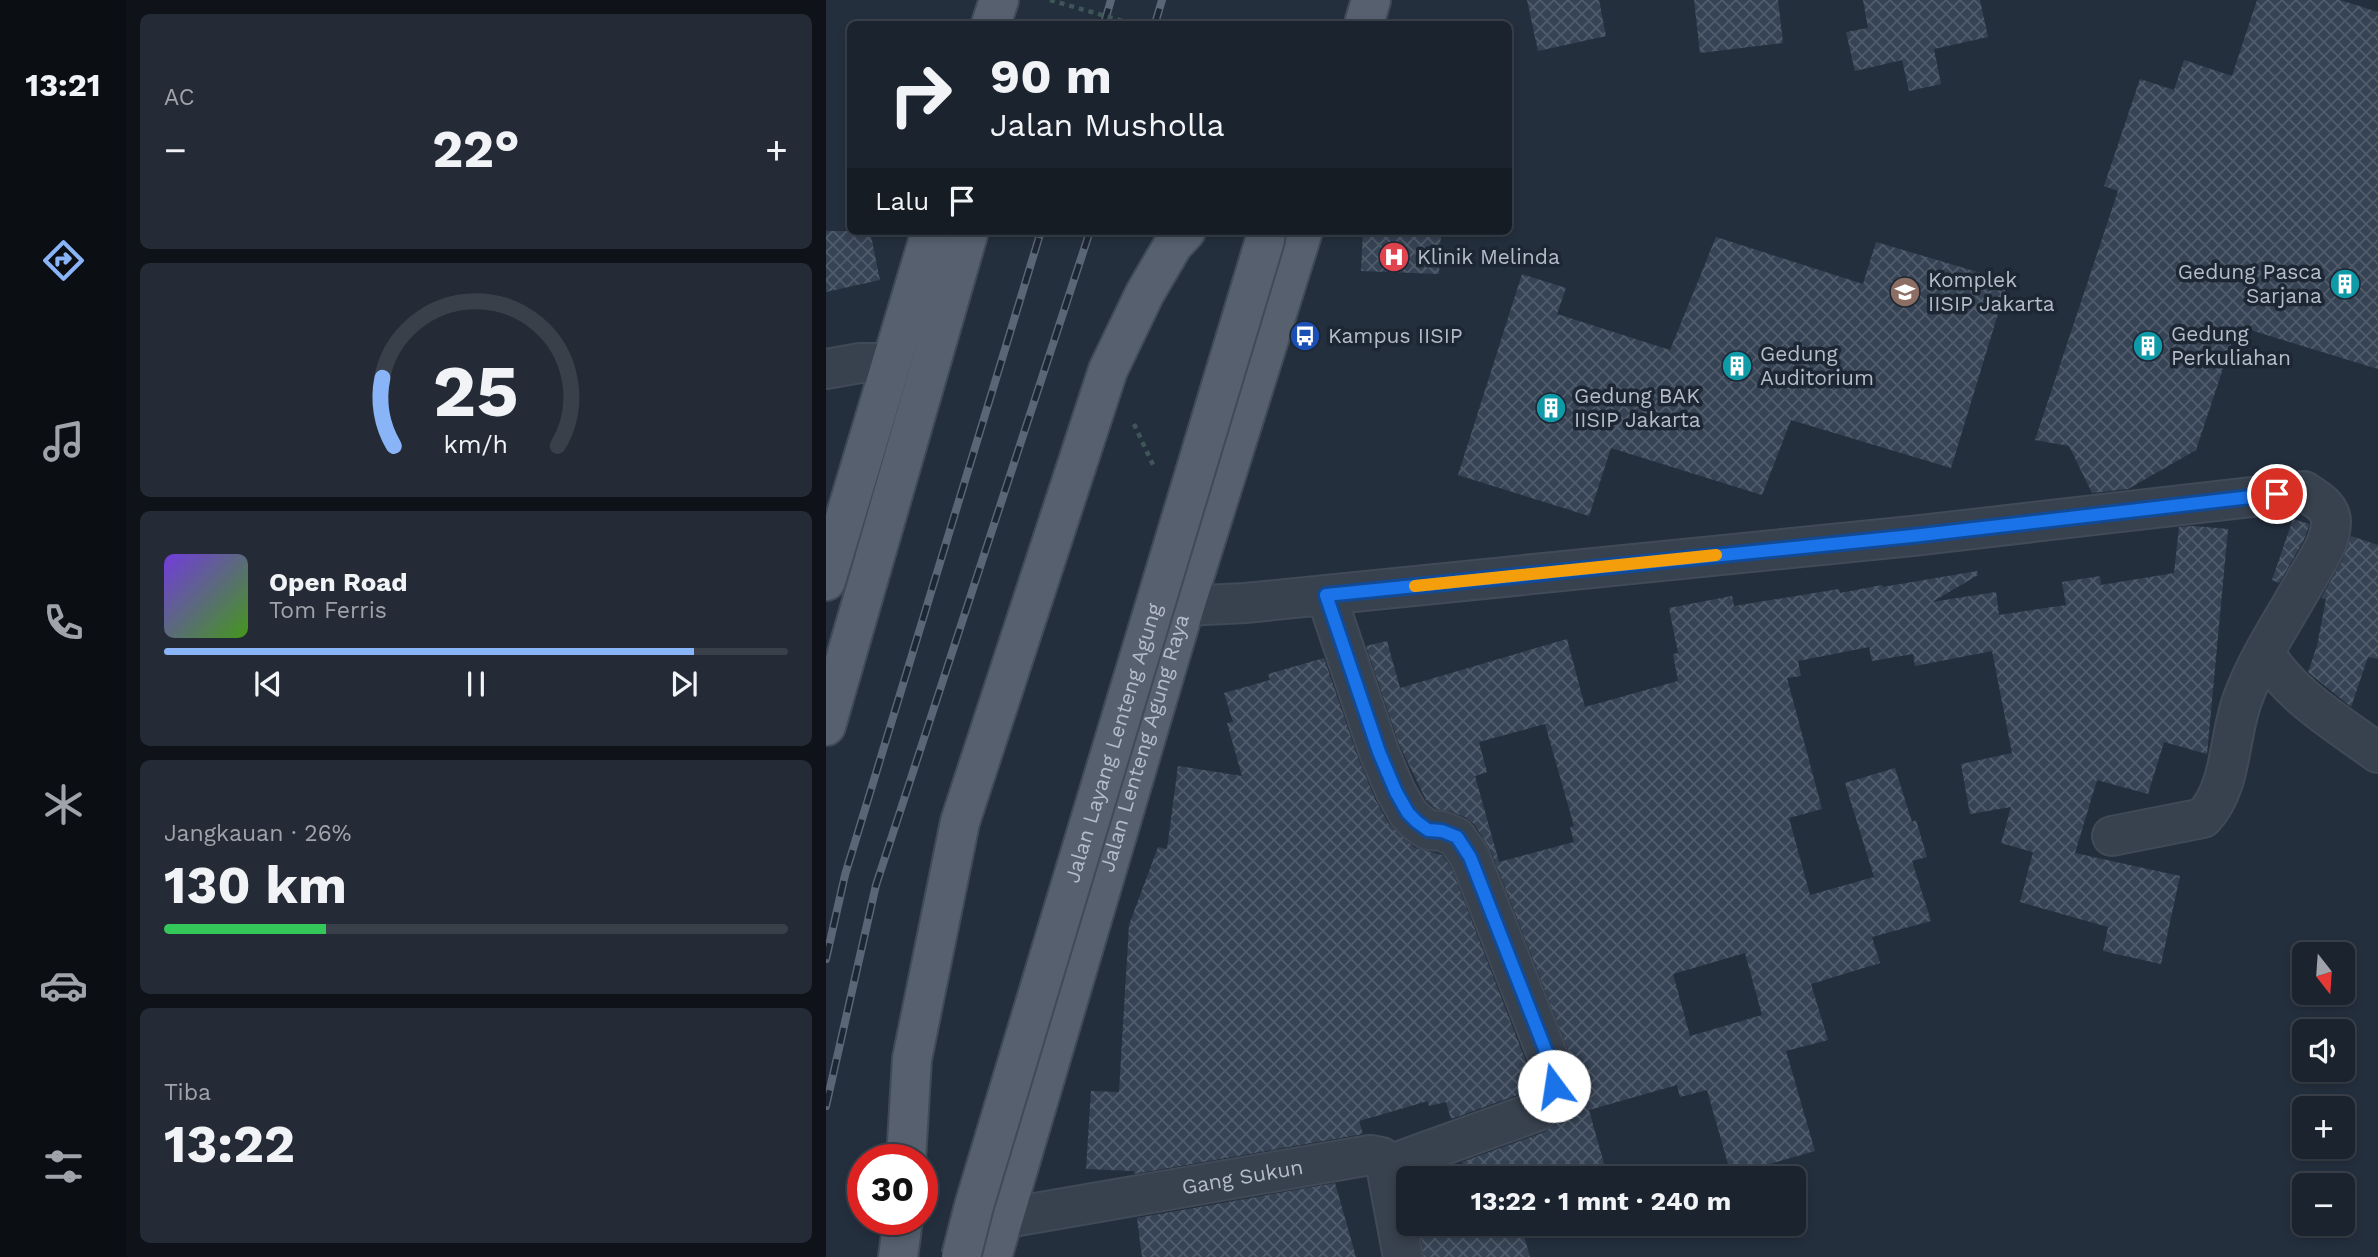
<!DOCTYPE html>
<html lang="id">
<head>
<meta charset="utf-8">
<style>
	:root { --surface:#1b232e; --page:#242b36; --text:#f1f3f6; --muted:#a0a4aa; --line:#39404a; --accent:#8ab4f8 }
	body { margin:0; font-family:"Work Sans",sans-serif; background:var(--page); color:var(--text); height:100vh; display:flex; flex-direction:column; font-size:26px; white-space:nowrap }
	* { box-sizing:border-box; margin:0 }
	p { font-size:23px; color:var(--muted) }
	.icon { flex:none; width:38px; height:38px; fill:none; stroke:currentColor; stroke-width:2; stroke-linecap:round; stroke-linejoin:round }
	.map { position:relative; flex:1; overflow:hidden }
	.side { display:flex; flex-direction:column; gap:14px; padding:14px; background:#0f1319; width:700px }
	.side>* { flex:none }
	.top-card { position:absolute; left:21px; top:21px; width:665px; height:214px; border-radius:10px; box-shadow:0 4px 10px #0003,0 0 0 2px var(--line); background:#1b232e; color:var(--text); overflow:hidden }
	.needle { width:46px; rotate:163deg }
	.fabs { position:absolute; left:1466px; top:942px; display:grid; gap:14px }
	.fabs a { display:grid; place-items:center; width:63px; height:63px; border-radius:10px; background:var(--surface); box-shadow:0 4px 10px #0003,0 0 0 2px var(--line); font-size:35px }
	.speed { position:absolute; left:21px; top:1144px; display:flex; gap:14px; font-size:35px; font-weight:700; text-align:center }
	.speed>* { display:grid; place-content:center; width:91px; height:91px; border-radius:50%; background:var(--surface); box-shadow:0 4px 10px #0003,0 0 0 2px var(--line); line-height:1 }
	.speed .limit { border:10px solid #d22; background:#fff; color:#111 }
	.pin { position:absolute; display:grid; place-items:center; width:60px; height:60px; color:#fff; margin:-30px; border:4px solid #fff; border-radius:50%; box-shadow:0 2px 7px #0007 }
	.me { position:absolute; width:77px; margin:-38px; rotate:346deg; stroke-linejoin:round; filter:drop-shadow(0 0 5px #0008) }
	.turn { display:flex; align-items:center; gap:24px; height:147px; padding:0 28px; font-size:32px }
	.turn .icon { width:91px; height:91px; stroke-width:2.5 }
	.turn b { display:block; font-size:49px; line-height:60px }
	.then { display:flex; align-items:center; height:66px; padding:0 28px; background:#0003; gap:14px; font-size:26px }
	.big { font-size:52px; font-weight:700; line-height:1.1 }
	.side .widget { flex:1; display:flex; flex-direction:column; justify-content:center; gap:10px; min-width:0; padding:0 24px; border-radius:10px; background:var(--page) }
	.side .dial { align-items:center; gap:0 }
	.dial svg { height:182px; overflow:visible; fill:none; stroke:var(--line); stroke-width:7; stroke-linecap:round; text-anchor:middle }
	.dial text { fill:var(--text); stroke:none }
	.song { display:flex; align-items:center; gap:21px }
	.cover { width:84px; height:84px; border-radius:10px; background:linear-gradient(135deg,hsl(260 70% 55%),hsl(100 70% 35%)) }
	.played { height:7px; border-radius:4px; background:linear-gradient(90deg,var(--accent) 85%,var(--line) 85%) }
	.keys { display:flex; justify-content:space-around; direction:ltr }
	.heat { display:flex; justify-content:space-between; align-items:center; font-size:38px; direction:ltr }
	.charge { height:10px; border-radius:5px; background:linear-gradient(90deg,#34c759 26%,var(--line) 0) }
	.trip { position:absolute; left:570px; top:1166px; width:410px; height:70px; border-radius:10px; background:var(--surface); box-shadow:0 4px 10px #0003,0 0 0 2px var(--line); font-weight:700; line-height:70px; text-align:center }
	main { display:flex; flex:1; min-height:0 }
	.tabs { display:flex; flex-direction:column; width:126px; justify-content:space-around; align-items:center; background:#0b0e12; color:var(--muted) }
	.tabs .icon { width:49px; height:49px }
	.tabs .active { color:var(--accent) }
	.tabs b { font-size:32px; color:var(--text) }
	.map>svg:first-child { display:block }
</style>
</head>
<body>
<main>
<nav class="tabs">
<b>13:21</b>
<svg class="icon active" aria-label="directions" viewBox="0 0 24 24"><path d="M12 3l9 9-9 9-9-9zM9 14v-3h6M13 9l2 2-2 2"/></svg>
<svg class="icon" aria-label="music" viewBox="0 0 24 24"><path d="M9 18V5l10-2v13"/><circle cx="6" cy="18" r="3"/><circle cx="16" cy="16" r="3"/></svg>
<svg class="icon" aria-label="phone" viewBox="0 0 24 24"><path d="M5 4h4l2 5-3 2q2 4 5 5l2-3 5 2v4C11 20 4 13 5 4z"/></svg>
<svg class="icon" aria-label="climate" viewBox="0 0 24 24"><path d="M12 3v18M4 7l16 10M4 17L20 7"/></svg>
<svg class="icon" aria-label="car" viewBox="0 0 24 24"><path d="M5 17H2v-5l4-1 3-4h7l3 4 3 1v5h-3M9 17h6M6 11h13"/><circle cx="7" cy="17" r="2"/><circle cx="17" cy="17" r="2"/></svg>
<svg class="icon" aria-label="filters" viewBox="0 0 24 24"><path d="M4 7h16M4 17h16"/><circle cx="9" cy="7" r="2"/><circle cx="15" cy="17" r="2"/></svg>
</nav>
<section class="side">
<div class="widget"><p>AC</p>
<div class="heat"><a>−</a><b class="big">22°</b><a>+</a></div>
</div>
<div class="widget dial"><svg viewBox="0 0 100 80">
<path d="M14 69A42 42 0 1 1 86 69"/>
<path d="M14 69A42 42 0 0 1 9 39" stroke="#8ab4f8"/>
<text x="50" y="56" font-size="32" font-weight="700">25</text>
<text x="50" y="72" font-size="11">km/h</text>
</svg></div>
<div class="widget">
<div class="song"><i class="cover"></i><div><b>Open Road</b><p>Tom Ferris</p></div></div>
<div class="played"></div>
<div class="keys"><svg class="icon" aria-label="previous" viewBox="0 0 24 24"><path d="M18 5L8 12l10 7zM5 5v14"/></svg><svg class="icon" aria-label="pause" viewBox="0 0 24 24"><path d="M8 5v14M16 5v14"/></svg><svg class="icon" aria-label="next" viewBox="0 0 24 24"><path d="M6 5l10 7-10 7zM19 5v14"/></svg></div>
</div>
<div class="widget"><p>Jangkauan · 26%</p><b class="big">130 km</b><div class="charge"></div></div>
<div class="widget"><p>Tiba</p><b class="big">13:22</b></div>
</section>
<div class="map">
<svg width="1552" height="1257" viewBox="0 0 1552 1257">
	<defs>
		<pattern id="building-cross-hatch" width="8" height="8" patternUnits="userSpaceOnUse" patternTransform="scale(1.75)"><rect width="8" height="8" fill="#364354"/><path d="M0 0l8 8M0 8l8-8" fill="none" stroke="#515c6b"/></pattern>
	</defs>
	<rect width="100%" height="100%" fill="#242f3e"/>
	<g fill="url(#building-cross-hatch)" fill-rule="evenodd">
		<path d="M 701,0 L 773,0 L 780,36 L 712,51 Z"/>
		<path d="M 868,0 L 952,0 L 957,43 L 874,53 Z"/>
		<path d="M 1037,0 L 1154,0 L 1162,37 L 1108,49 L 1115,84 L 1083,91 L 1076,60 L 1029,71 L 1020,32 L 1042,28 Z"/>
		<path d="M 1431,0 L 1514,0 L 1552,12 L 1552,369 L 1411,326 L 1370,450 L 1302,489 L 1266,493 L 1243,446 L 1209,440 L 1292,191 L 1278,186 L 1314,79 L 1348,90 L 1358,60 L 1406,76 Z"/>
		<path d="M 0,231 L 44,231 L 54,280 L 0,292 Z"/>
		<path d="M 537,231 L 615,231 L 613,274 L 535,271 Z"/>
		<path d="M 890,237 L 1037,284 L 1050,242 L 1182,281 L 1125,468 L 965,420 L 936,495 L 785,448 L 763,516 L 632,475 L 696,274 L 740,288 L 731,314 L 844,350 Z"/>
		<path d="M 1467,519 L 1483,524 L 1483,526 L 1477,542 L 1453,583 L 1446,580 Z"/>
		<path d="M 1368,526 L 1402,529 L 1381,754 L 1338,742 L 1322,794 L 1271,780 L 1249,853 L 1354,876 L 1335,964 L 1277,951 L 1282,927 L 1194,902 L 1207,852 L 1175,843 L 1185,807 L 1144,814 L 1135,764 L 1186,753 L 1166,651 L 1089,666 L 1087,654 L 1046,661 L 1043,647 L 972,661 L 975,676 L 961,678 L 996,809 L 963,818 L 984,895 L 1048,877 L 1019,783 L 1069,768 L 1086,822 L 1090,820 L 1101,857 L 1086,861 L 1105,921 L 1046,937 L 1054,963 L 985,984 L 1002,1040 L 960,1051 L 989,1151 L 940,1165 L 942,1171 L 919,1178 L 906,1178 L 881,1090 L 854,1097 L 851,1085 L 763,1110 L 782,1178 L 640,1178 L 636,1162 L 719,1132 L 733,1121 L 743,1107 L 747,1096 L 748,1065 L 664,849 L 648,824 L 639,817 L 624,811 L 610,809 L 600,800 L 573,744 L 540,646 L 561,641 L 574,688 L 741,639 L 759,707 L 852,681 L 847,654 L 852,653 L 843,608 L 906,596 L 908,606 L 1013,589 L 1014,593 L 1056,585 L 1057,587 L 1151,571 L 1152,575 L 1106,602 L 1170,592 L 1173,615 L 1240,605 L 1236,582 L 1274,576 L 1275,585 L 1348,573 L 1353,527 ZM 719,724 L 748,826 L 744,827 L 748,842 L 673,862 L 649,776 L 661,772 L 653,742 ZM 919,953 L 936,1015 L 864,1036 L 847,974 Z"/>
		<path d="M 1525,536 L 1552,545 L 1552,659 L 1542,657 L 1525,707 L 1482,672 L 1491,646 L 1500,599 L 1495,598 L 1516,561 Z"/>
		<path d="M 498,658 L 533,760 L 550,801 L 563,824 L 589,848 L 616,855 L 625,867 L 704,1072 L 704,1087 L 700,1092 L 625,1119 L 620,1102 L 603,1106 L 602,1101 L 533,1121 L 537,1134 L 308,1174 L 308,1171 L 260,1169 L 265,1091 L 293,1092 L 303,925 L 332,847 L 341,849 L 352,766 L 416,776 L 401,723 L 407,722 L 398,693 L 444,680 L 442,674 Z"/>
		<path d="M 509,1183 L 530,1257 L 316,1257 L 311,1218 Z"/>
		<path d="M 593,1223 L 714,1223 L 696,1229 L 704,1257 L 598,1257 Z"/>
	</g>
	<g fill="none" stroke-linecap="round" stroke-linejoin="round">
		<g stroke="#414a57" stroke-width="42">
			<g id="minor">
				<path d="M 0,369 L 34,363 L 66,363"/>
				<path d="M 500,595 L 553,752 L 570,792 L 582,813 L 591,822 L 602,830 L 616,831 L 630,837 L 644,857 L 726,1067 C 728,1087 727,1097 712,1111 L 560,1166"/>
				<path d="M 359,606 L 419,603 L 1086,536 L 1478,491 C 1489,498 1505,507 1505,522 C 1505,542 1490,563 1480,580 C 1459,618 1432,657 1417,698 C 1402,737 1407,786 1377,818 L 1286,836"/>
				<path d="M 1439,653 C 1464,696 1513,724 1552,753"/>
				<path id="s1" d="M 175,1219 L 544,1155 L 555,1157 L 560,1166 L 577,1257"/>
			</g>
		</g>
		<g stroke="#414a57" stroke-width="42">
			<g id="primary">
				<path d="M 165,24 L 173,0"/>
				<path d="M 538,24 L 545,0"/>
				<path d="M 0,581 L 105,231"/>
				<path d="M 0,726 L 143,231"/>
				<path d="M 80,1160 L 86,1059 L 134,822 L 282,370 L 319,293 L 347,245 L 360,231"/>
				<path d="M 72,1257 L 77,1220"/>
				<path id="s2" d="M 166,1257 L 359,606 L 477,231"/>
			</g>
		</g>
		<path stroke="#3f5557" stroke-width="4.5" stroke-dasharray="5 5" stroke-linecap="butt" d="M 308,424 L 328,467"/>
		<use href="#minor" stroke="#38414e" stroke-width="38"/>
		<use href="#primary" stroke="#56606e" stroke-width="38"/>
		<g stroke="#5a6575" stroke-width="8">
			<g id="rail">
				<path d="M 278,24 L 285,0"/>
				<path d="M 329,24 L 336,0"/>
				<path d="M 0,959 L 19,875 L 215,231"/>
				<path d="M 0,1106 L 50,885 L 264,231"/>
			</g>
		</g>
		<use href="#rail" stroke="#1d2633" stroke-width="5" stroke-dasharray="16" stroke-linecap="butt"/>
		<g stroke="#414a57" stroke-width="42" stroke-linecap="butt">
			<g id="primary-bridge">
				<path id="s3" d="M 135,1257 L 148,1206 L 439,240 L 440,231"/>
			</g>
		</g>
		<path stroke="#3f5557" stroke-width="4.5" stroke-dasharray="5 5" stroke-linecap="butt" d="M 224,0 L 307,24"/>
		<use href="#primary-bridge" stroke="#56606e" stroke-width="38"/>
	</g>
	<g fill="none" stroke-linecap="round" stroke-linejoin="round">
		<g stroke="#114b97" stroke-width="18">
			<path id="route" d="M 728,1086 L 726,1067 L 644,857 L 631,837 L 616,831 L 602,830 L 591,822 L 582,813 L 570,792 L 553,752 L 500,595 L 1086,536 L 1451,494"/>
		</g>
		<use href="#route" stroke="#1a73e8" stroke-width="12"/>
		<path stroke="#f59e0b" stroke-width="12" d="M 589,586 L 890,555"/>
	</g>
	<defs>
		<g id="hospital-disc" transform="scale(1.575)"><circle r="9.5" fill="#e0444e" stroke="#1d2633"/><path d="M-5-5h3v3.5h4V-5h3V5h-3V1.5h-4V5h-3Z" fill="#fff"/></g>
		<g id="building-disc" transform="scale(1.575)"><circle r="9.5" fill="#0f9aa8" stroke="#1d2633"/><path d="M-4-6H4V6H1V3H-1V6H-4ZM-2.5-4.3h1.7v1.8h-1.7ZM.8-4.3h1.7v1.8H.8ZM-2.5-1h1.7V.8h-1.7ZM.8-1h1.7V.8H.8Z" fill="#fff"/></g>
		<g id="university-disc" transform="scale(1.575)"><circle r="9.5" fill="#8d6e63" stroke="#1d2633"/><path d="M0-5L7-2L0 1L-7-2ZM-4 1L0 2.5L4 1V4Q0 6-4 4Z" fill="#fff"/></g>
		<g id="bus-disc" transform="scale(1.575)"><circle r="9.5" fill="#1a4fb4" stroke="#1d2633"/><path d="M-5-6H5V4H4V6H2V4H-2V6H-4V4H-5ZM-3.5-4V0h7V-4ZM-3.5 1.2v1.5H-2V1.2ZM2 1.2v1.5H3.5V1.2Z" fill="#fff"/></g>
	</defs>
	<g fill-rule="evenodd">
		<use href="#hospital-disc" x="568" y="257"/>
		<use href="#building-disc" x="1519" y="284"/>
		<use href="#university-disc" x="1079" y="292"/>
		<use href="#bus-disc" x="479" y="336"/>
		<use href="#building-disc" x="1322" y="346"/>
		<use href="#building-disc" x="911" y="366"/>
		<use href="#building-disc" x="725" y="408"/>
	</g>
	<g text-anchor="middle" stroke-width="7" stroke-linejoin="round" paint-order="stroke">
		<g font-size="21" fill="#b4bcc9" stroke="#1d2633" text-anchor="start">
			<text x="591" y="264">Klinik Melinda</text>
			<text x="1496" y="279" text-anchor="end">Gedung Pasca<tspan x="1496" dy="24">Sarjana</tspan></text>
			<text x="1102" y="287">Komplek<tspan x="1102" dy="24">IISIP Jakarta</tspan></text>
			<text x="1345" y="341">Gedung<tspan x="1345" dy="24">Perkuliahan</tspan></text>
			<text x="502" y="343">Kampus IISIP</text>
			<text x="934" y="361">Gedung<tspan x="934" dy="24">Auditorium</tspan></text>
			<text x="748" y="403">Gedung BAK<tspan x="748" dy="24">IISIP Jakarta</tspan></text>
		</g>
		<g font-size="21" fill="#b4bcc9" stroke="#1d2633">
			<text dy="7" stroke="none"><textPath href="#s2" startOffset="536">Jalan Lenteng Agung Raya</textPath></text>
			<text dy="7" stroke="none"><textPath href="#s3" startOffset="536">Jalan Layang Lenteng Agung</textPath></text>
			<text dy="7" stroke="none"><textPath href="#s1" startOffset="245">Gang Sukun</textPath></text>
		</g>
	</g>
</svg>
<div class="fabs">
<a><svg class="needle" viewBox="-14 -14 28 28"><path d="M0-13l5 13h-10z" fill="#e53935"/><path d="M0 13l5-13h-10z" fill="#a0a4aa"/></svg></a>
<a><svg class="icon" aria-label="sound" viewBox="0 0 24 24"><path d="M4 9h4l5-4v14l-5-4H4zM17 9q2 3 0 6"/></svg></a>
<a>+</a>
<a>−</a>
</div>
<div class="speed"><div class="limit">30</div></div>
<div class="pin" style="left:1451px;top:494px;background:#d93025"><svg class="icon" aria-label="arrive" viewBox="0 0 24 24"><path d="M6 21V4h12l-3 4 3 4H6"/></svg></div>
<svg class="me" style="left:728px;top:1086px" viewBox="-20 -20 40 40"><circle r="19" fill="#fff"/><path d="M0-13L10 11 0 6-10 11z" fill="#1a73e8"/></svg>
<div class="trip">13:22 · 1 mnt · 240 m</div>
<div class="top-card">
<div class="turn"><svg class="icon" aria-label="right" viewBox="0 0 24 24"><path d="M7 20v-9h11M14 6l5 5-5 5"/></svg><div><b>90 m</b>Jalan Musholla</div></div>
<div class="then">Lalu<svg class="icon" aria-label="arrive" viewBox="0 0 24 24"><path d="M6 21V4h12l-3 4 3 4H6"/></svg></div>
</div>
</div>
</main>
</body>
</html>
